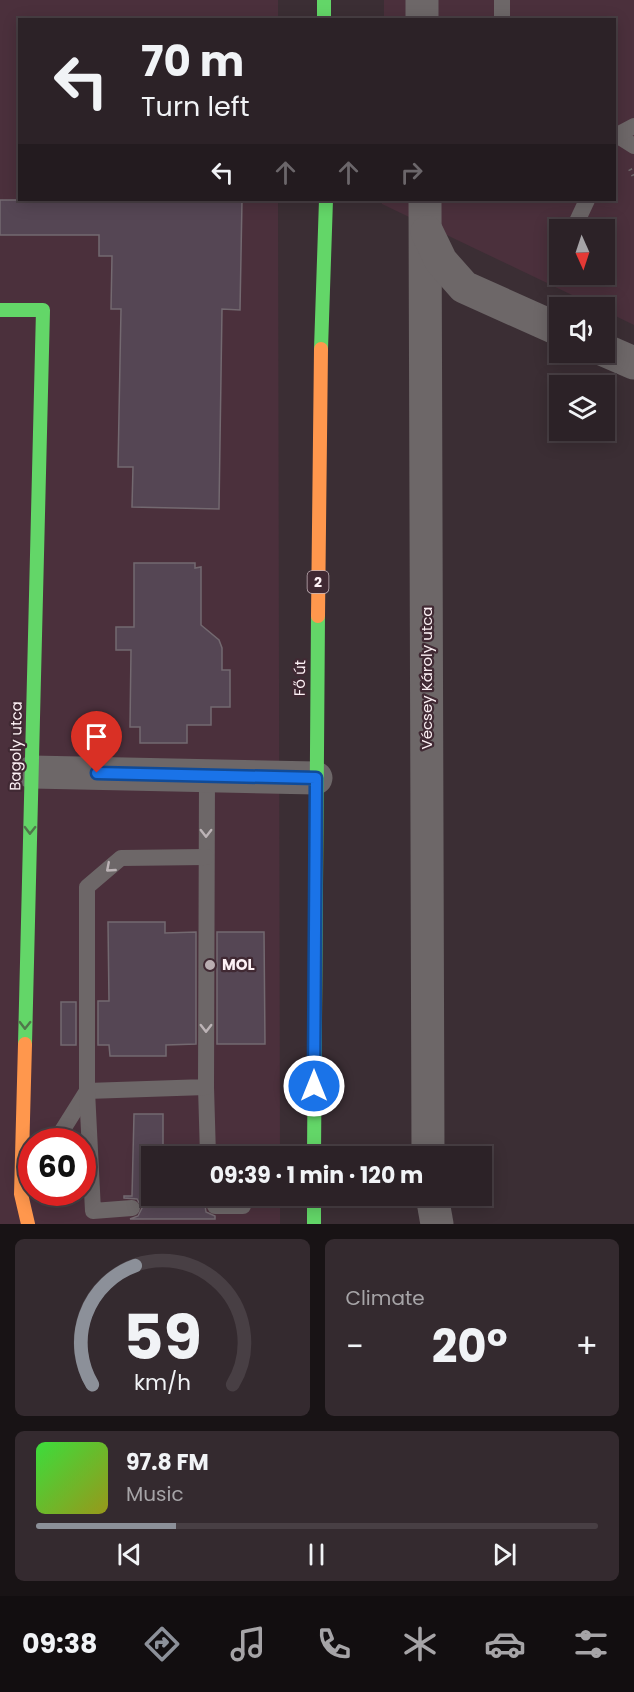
<!DOCTYPE html>
<html lang="en">
<head>
<meta charset="utf-8">
<style>
	:root { --surface:#2c2227; --page:#342a2f; --text:#f1f3f6; --muted:#a6a4a7; --line:#483f44; --accent:#8c9099 }
	body { margin:0; font-family:Poppins,sans-serif; background:var(--page); color:var(--text); height:100vh; display:flex; flex-direction:column; font-size:22px; white-space:nowrap }
	* { box-sizing:border-box; margin:0 }
	p { font-size:20px; color:var(--muted) }
	.icon { flex:none; width:33px; height:33px; fill:none; stroke:currentColor; stroke-width:2; stroke-linecap:round; stroke-linejoin:round }
	.map { position:relative; height:1224px; overflow:hidden }
	.side { display:flex; flex-direction:column; gap:15px; padding:15px; background:#181315; flex:1 }
	.side>* { flex:none }
	.top-card { position:absolute; left:18px; top:18px; width:598px; height:183px; border-radius:0px; box-shadow:0 3px 15px #0003,0 0 0 2px var(--line); background:#2c2227; color:var(--text); overflow:hidden }
	.needle { width:39px; rotate:177deg }
	.tools { position:absolute; left:549px; top:219px; display:grid; gap:12px }
	.tools a { display:grid; place-items:center; width:66px; height:66px; border-radius:0px; background:var(--surface); box-shadow:0 3px 15px #0003,0 0 0 2px var(--line); font-size:30px }
	.speed { position:absolute; left:18px; top:1128px; display:flex; gap:12px; font-size:30px; font-weight:700; text-align:center }
	.speed>* { display:grid; place-content:center; width:78px; height:78px; border-radius:50%; background:var(--surface); box-shadow:0 3px 15px #0003,0 0 0 2px var(--line); line-height:1 }
	.speed .limit { border:9px solid #d22; background:#fff; color:#111 }
	.pin { position:absolute; display:grid; place-items:center; width:51px; height:51px; color:#fff; margin:-62px -26px; border-radius:50% 50% 50% 0; rotate:-45deg; box-shadow:0 0 6px #0007 }
	.pin .icon { rotate:45deg }
	.me { position:absolute; width:66px; margin:-33px; rotate:0deg; stroke-linejoin:round; filter:drop-shadow(0 0 4px #0008) }
	.turn { display:flex; align-items:center; gap:21px; height:126px; padding:0 24px; font-size:27px }
	.turn .icon { width:78px; height:78px; stroke-width:2.5 }
	.turn b { display:block; font-size:42px; line-height:51px }
	.lanes { display:flex; align-items:center; height:57px; padding:0 24px; background:#0003; justify-content:center; gap:30px; direction:ltr }
	.lanes .off { opacity:.35 }
	.big { font-size:45px; font-weight:700; line-height:1.1 }
	.side .tile { flex:1; display:flex; flex-direction:column; justify-content:center; gap:9px; min-width:0; padding:0 21px; border-radius:9px; background:var(--page) }
	.side .dial { align-items:center; gap:0 }
	.dial svg { height:156px; overflow:visible; fill:none; stroke:var(--line); stroke-width:7; stroke-linecap:round; text-anchor:middle }
	.dial text { fill:var(--text); stroke:none }
	.song { display:flex; align-items:center; gap:18px }
	.cover { width:72px; height:72px; border-radius:9px; background:linear-gradient(135deg,hsl(120 70% 55%),hsl(60 70% 35%)) }
	.played { height:6px; border-radius:3px; background:linear-gradient(90deg,var(--accent) 25%,var(--line) 25%) }
	.keys { display:flex; justify-content:space-around; direction:ltr }
	.heat { display:flex; justify-content:space-between; align-items:center; font-size:33px; direction:ltr }
	.side .tiles { flex:1; display:grid; gap:15px; grid-template-columns:1fr 1fr }
	.tile:last-child { grid-column:span 2 }
	.trip { position:absolute; left:141px; top:1146px; width:351px; height:60px; border-radius:0px; background:var(--surface); box-shadow:0 3px 15px #0003,0 0 0 2px var(--line); font-weight:700; line-height:60px; text-align:center }
	.menu { display:flex; height:96px; justify-content:space-around; align-items:center; background:#120e10; color:var(--muted) }
	.menu .icon { width:42px; height:42px }
	.menu .on { color:var(--accent) }
	.menu b { font-size:27px; color:var(--text) }
	.map>svg:first-child { display:block }
</style>
</head>
<body>
<div class="map">
<svg width="634" height="1224" viewBox="0 0 634 1224">
	<rect width="100%" height="100%" fill="#3b2e34"/>
	<g fill="#4b303c" fill-rule="evenodd">
		<path d="M 0,0 L 278,0 L 278,19 L 20,20 L 20,200 L 278,200 L 280,1156 L 152,1156 L 152,1196 L 280,1196 L 280,1224 L 0,1224 ZM 32,1142 L 82,1142 L 82,1192 L 32,1192 Z"/>
		<path d="M 384,0 L 634,0 L 634,325 L 605,311 L 604,308 L 597,307 L 382,204 L 382,200 L 615,200 L 615,20 L 384,19 ZM 560,230 L 604,230 L 604,274 L 560,274 Z"/>
	</g>
	<g fill="#554654" stroke="#736970" stroke-width="1.5">
		<path d="M 0,200 L 242,200 L 240,310 L 222,309 L 219,509 L 132,507 L 133,467 L 118,467 L 121,309 L 111,309 L 112,256 L 99,256 L 99,235 L 0,235 Z"/>
		<path d="M 134,563 L 195,563 L 195,568 L 201,567 L 201,625 L 219,640 L 222,648 L 222,670 L 230,670 L 230,707 L 211,707 L 211,725 L 187,725 L 187,743 L 140,743 L 140,727 L 130,727 L 131,650 L 116,650 L 116,627 L 134,627 Z"/>
		<path d="M 108,922 L 165,922 L 165,933 L 196,932 L 196,1044 L 166,1045 L 166,1056 L 110,1056 L 109,1045 L 98,1045 L 98,1001 L 109,1001 Z"/>
		<path d="M 217,932 L 264,932 L 265,1044 L 217,1044 Z"/>
		<rect x="61" y="1002" width="15" height="43"/>
		<path d="M 134,1114 L 163,1114 L 163,1156 L 152,1156 L 152,1196 L 215,1196 L 209,1197 L 205,1205 L 206,1212 L 215,1216 L 215,1219 L 130,1219 L 138,1216 L 142,1208 L 137,1199 L 124,1198 L 124,1196 L 132,1196 Z"/>
	</g>
	<g fill="none" stroke-linecap="round" stroke-linejoin="round">
		<path stroke="#6d6568" stroke-width="4" stroke-dasharray="1.5 4.5" stroke-linecap="butt" d="M 630,169 L 634,177"/>
		<g stroke="#6d6768" stroke-width="16">
			<path d="M 502,0 L 502,20"/>
			<path d="M 615,134 L 634,146"/>
			<path d="M 615,138 L 617,135 L 634,126"/>
			<path d="M 573,230 L 587,200"/>
			<path d="M 206,1087 L 208,1156 L 242,1155 L 242,1156"/>
			<path d="M 55,1142 L 87,1091 L 206,1087 L 207,775"/>
			<path d="M 215,1206 L 243,1206 L 243,1196"/>
			<path d="M 132,1208 L 93,1211 L 87,1091 L 87,887 L 121,858 L 206,857"/>
		</g>
		<g stroke="#6d6768" stroke-width="33">
			<path d="M 422,0 L 422,20"/>
			<path d="M 425,200 L 428,1156"/>
			<path d="M 427,232 L 441,261 L 464,287 L 560,330"/>
			<path d="M 604,350 L 634,363"/>
			<path d="M 32,772 L 316,778"/>
			<path d="M 432,1196 L 437,1224"/>
		</g>
		<g stroke="#63d668" stroke-width="14">
			<path d="M 324,0 L 324,20"/>
			<path d="M 0,310 L 43,310 L 25,1044"/>
			<path d="M 321,349 L 326,200"/>
			<path d="M 314,1156 L 318,616"/>
			<path d="M 314,1196 L 314,1224"/>
		</g>
		<g stroke="#ff974d" stroke-width="14">
			<path d="M 318,616 L 321,349"/>
			<path d="M 25,1044 L 21,1194 L 28,1224"/>
		</g>
	</g>
	<defs><path id="oneway-chevron" d="M-2-3.5L2.5 0L-2 3.5" fill="none" stroke-width="1.6" stroke-linecap="round" stroke-linejoin="round" transform="scale(1.5)"/></defs>
	<g stroke="#50774b">
		<use href="#oneway-chevron" transform="translate(30 830) rotate(91)"/>
		<use href="#oneway-chevron" transform="translate(25 1025) rotate(91)"/>
	</g>
	<g stroke="#bcb3b6">
		<use href="#oneway-chevron" transform="translate(206 833) rotate(90)"/>
		<use href="#oneway-chevron" transform="translate(110 868) rotate(139)"/>
		<use href="#oneway-chevron" transform="translate(206 1028) rotate(90)"/>
	</g>
	<g fill="none" stroke-linecap="round" stroke-linejoin="round">
		<g stroke="#114b97" stroke-width="15">
			<path id="route" d="M 97,773 L 316,778 L 314,1086"/>
		</g>
		<use href="#route" stroke="#1a73e8" stroke-width="10"/>
	</g>
	<circle fill="#b9adb1" stroke="#402933" stroke-width="2" cx="210" cy="965" r="6"/>
	<g text-anchor="middle" stroke-width="4.5" stroke-linejoin="round" paint-order="stroke">
		<rect fill="#402933" stroke="#c4b5bb" stroke-width="1.5" x="307.5" y="571" width="21" height="22" rx="4.5"/>
		<g font-size="14" font-weight="bold" fill="#fdf1f5">
			<text x="318" y="587">2</text>
		</g>
		<g font-size="15" fill="#fdf1f5" stroke="#402933">
			<text transform="translate(300 678) rotate(-89)" y="5">Fő út</text>
			<text transform="translate(427 678) rotate(-90)" y="5">Vécsey Károly utca</text>
			<text transform="translate(16 746) rotate(-89)" y="5">Bagoly utca</text>
		</g>
		<g font-size="15" font-weight="bold" fill="#fdf1f5" stroke="#402933" text-anchor="start">
			<text x="222" y="970">MOL</text>
		</g>
	</g>
</svg>
<div class="tools">
<a><svg class="needle" viewBox="-14 -14 28 28"><path d="M0-13l5 13h-10z" fill="#e53935"/><path d="M0 13l5-13h-10z" fill="#a6a4a7"/></svg></a>
<a><svg class="icon" aria-label="sound" viewBox="0 0 24 24"><path d="M4 9h4l5-4v14l-5-4H4zM17 9q2 3 0 6"/></svg></a>
<a><svg class="icon" aria-label="layers" viewBox="0 0 24 24"><path d="M12 4l9 5-9 5-9-5zM3 14l9 5 9-5"/></svg></a>
</div>
<div class="speed"><div class="limit">60</div></div>
<div class="pin" style="left:97px;top:773px;background:#d93025"><svg class="icon" aria-label="arrive" viewBox="0 0 24 24"><path d="M6 21V4h12l-3 4 3 4H6"/></svg></div>
<svg class="me" style="left:314px;top:1086px" viewBox="-20 -20 40 40"><circle r="17" fill="#1a73e8" stroke="#fff" stroke-width="3"/><path d="M0-11L8 9 0 5-8 9z" fill="#fff"/></svg>
<div class="trip">09:39 · 1 min · 120 m</div>
<div class="top-card">
<div class="turn"><svg class="icon" aria-label="left" viewBox="0 0 24 24"><path d="M17 20v-9H6M10 6l-5 5 5 5"/></svg><div><b>70 m</b>Turn left</div></div>
<div class="lanes"><svg class="icon" aria-label="left" viewBox="0 0 24 24"><path d="M17 20v-9H6M10 6l-5 5 5 5"/></svg><svg class="icon off" aria-label="ahead" viewBox="0 0 24 24"><path d="M12 20V5M6 11l6-6 6 6"/></svg><svg class="icon off" aria-label="ahead" viewBox="0 0 24 24"><path d="M12 20V5M6 11l6-6 6 6"/></svg><svg class="icon off" aria-label="right" viewBox="0 0 24 24"><path d="M7 20v-9h11M14 6l5 5-5 5"/></svg></div>
</div>
</div>
<section class="side">
<div class="tiles">
<div class="tile dial"><svg viewBox="0 0 100 80">
<path d="M14 69A42 42 0 1 1 86 69"/>
<path d="M14 69A42 42 0 0 1 36 8" stroke="#8c9099"/>
<text x="50" y="56" font-size="32" font-weight="700">59</text>
<text x="50" y="72" font-size="11">km/h</text>
</svg></div>
<div class="tile"><p>Climate</p>
<div class="heat"><a>−</a><b class="big">20°</b><a>+</a></div>
</div>
<div class="tile">
<div class="song"><i class="cover"></i><div><b>97.8 FM</b><p>Music</p></div></div>
<div class="played"></div>
<div class="keys"><svg class="icon" aria-label="previous" viewBox="0 0 24 24"><path d="M18 5L8 12l10 7zM5 5v14"/></svg><svg class="icon" aria-label="pause" viewBox="0 0 24 24"><path d="M8 5v14M16 5v14"/></svg><svg class="icon" aria-label="next" viewBox="0 0 24 24"><path d="M6 5l10 7-10 7zM19 5v14"/></svg></div>
</div>
</div>
</section>
<nav class="menu">
<b>09:38</b>
<svg class="icon on" aria-label="directions" viewBox="0 0 24 24"><path d="M12 3l9 9-9 9-9-9zM9 14v-3h6M13 9l2 2-2 2"/></svg>
<svg class="icon" aria-label="music" viewBox="0 0 24 24"><path d="M9 18V5l10-2v13"/><circle cx="6" cy="18" r="3"/><circle cx="16" cy="16" r="3"/></svg>
<svg class="icon" aria-label="phone" viewBox="0 0 24 24"><path d="M5 4h4l2 5-3 2q2 4 5 5l2-3 5 2v4C11 20 4 13 5 4z"/></svg>
<svg class="icon" aria-label="climate" viewBox="0 0 24 24"><path d="M12 3v18M4 7l16 10M4 17L20 7"/></svg>
<svg class="icon" aria-label="car" viewBox="0 0 24 24"><path d="M5 17H2v-5l4-1 3-4h7l3 4 3 1v5h-3M9 17h6M6 11h13"/><circle cx="7" cy="17" r="2"/><circle cx="17" cy="17" r="2"/></svg>
<svg class="icon" aria-label="filters" viewBox="0 0 24 24"><path d="M4 7h16M4 17h16"/><circle cx="9" cy="7" r="2"/><circle cx="15" cy="17" r="2"/></svg>
</nav>
</body>
</html>
